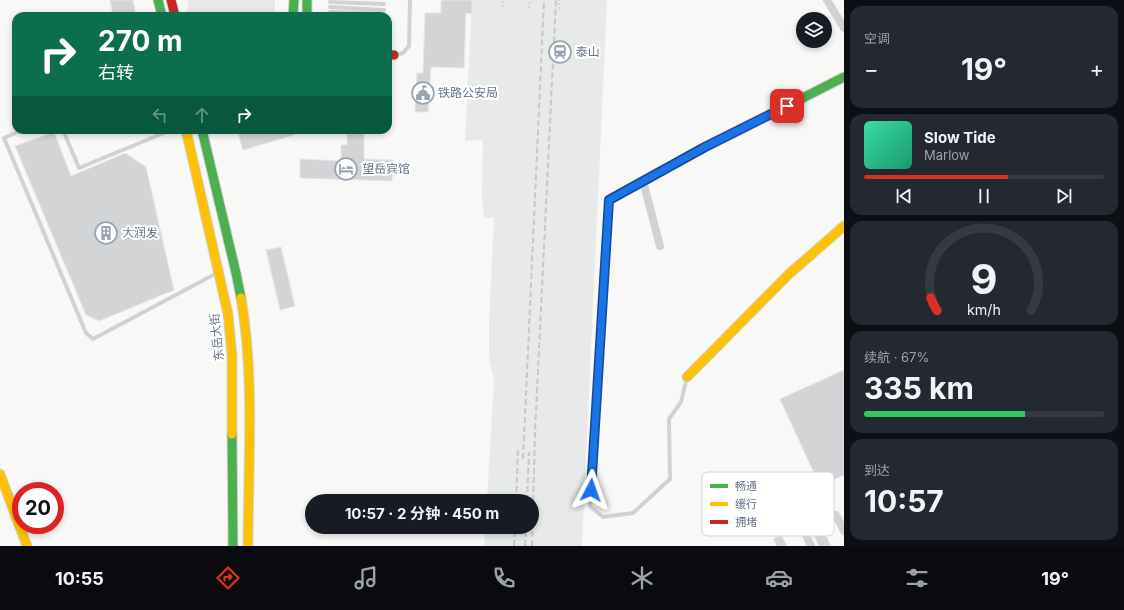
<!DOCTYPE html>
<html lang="zh">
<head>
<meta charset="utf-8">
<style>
	:root { --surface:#171b24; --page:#242831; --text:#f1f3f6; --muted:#9ea1a6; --line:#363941; --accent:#d93025 }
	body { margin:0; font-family:Inter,"Noto Sans SC",sans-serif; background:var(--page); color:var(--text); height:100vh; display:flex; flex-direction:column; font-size:15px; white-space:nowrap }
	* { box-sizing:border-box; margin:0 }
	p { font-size:13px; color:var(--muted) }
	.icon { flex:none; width:22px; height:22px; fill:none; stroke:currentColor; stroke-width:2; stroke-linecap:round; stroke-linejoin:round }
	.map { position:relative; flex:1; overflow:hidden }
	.side { display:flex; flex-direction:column; gap:6px; padding:6px; background:#0d0f14; width:280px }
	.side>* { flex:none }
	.top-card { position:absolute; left:12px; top:12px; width:380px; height:122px; border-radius:12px; box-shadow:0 2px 6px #0003; background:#0b6e4f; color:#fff; overflow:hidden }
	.tools { position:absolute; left:796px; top:12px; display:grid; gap:8px }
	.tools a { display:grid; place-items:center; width:36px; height:36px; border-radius:50%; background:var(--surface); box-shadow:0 2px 6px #0003; font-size:20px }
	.speed { position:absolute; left:12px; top:482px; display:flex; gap:8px; font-size:20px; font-weight:700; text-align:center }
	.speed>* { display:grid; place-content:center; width:52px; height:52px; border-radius:50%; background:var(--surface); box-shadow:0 2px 6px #0003; line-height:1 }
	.speed .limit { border:6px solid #d22; background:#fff; color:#111 }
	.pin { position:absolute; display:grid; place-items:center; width:34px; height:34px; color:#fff; margin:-17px; border-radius:8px; box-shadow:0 2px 6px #0006 }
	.me { position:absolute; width:44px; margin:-22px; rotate:4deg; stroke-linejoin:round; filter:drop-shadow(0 0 3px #0008) }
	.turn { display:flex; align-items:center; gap:14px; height:84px; padding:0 20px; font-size:18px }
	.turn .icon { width:52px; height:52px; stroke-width:2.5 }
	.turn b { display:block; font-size:28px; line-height:34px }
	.lanes { display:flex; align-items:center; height:38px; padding:0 20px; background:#0003; justify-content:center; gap:20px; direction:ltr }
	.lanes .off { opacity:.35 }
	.big { font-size:30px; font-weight:700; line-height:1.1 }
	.side .tile { flex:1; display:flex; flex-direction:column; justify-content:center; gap:6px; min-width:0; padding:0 14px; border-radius:12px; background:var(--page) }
	.side .dial { align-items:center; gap:0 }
	.dial svg { height:104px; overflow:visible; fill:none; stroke:var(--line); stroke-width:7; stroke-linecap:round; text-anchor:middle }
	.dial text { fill:var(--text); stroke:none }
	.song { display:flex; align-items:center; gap:12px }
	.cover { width:48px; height:48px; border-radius:6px; background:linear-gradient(135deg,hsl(160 70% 55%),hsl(160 70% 35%)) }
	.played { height:4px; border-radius:2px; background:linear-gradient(90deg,var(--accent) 60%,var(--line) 60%) }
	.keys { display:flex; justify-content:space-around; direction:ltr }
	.heat { display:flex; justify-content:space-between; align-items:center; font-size:22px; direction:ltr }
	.charge { height:6px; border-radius:3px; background:linear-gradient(90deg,#34c759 67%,var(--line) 0) }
	.trip { position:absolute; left:305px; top:494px; width:234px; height:40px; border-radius:20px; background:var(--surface); box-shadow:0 2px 6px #0003; font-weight:700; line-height:40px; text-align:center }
	.dock { display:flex; height:64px; justify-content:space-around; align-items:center; background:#090b0e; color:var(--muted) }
	.dock .icon { width:28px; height:28px }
	.dock .on { color:var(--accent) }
	.dock b { font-size:18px; color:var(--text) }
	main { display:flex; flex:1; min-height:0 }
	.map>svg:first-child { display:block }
</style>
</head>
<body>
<main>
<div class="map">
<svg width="844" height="546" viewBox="0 0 844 546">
	<rect width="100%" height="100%" fill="#f8f8f7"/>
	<g fill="#e8e9e9">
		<path d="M 188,0 L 275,0 L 275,16 L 187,16 Z"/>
		<path d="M 472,0 L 607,0 L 582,546 L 484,546 L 486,527 L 532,527 L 532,501 L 487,501 L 494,380 L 489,357 L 489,323 L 494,218 L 484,218 L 482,196 L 483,140 L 465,141 Z"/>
	</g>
	<path fill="#e7ebe5" d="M 510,458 L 515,458 L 513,501 L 508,501 Z"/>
	<g fill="#d3d4d5" stroke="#e7e7e6">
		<path d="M 110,0 L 133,0 L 136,16 L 113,16 Z"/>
		<path d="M 441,0 L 472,0 L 472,14 L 466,13 L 464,68 L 431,67 L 428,112 L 415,112 L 417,73 L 423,73 L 425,13 L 441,13 Z"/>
		<path d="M 237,130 L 295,130 L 294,135 L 243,150 Z"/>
		<path d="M 347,130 L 364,130 L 364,159 L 393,160 L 392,181 L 300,178 L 300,159 L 341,161 L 341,145 L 347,145 Z"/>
		<path d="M 54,132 L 71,176 L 125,153 L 146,167 L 174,290 L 99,321 L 86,315 L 15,146 Z"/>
		<path d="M 281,247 L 295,306 L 280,310 L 266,250 Z"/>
		<path d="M 844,370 L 844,475 L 820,486 L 780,399 Z"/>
		<path d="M 817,517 L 831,546 L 819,546 L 807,522 Z"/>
		<path d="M 781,535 L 787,546 L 777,546 L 773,539 Z"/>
	</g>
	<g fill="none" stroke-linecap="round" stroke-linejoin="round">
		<g stroke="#d3d5d6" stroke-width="11">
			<g id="fast">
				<path d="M 158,0 L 162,16"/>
				<path d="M 307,0 L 307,16"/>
				<path d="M 293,16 L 294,0"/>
				<path d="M 783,108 L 844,77"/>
				<path d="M 202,130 L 236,273 L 241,298"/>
				<path d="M 232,434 L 233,546"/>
			</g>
		</g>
		<g stroke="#d3d5d6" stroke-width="11">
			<g id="slow">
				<path d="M 186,130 L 228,314 L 232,356 L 232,434"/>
				<path d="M 609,200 L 705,147 L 783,108"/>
				<path d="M 241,298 C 255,378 248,465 248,546"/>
				<path d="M 687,377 L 789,274 L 844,226"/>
				<path d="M 0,474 L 27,546"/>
			</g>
		</g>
		<g stroke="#d3d5d6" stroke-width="11">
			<g id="jam">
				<path d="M 171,0 L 175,16"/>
				<path d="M 388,55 L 394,55"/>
			</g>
		</g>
		<g stroke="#cfcfd0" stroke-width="1.5" stroke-dasharray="2 2" stroke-linecap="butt">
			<path d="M 503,7 L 503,0"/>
			<path d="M 529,8 L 530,0"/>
			<path d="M 559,9 L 559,0"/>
		</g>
		<g stroke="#d1d3d3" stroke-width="4">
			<path d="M 330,2 L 384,4"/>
			<path d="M 330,7 L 384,10"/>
			<path d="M 330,12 L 384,14"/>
			<path d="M 329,16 L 337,16"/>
			<path d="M 395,55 L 403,53 L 409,46 L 410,0"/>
			<path d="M 22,130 L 4,138 L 86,333 L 93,339 L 217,273"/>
			<path d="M 63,130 L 79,168 L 171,130"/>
			<path d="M 609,201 L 590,506 L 603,517 L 633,513 L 670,479 L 669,419 L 681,402 L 687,377"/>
		</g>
		<g stroke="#d1d3d3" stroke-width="8">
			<path d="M 827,0 L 844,28"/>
			<path d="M 643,181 L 660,246"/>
			<path d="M 836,515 L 844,531"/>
			<path d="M 802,526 L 811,546"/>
		</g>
		<use href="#fast" stroke="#4caf50" stroke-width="9"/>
		<use href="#slow" stroke="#ffc107" stroke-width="9"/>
		<use href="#jam" stroke="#c62828" stroke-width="9"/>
		<g stroke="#c7c8c9" stroke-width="2" stroke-dasharray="6 3" stroke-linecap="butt">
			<path d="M 523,459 L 544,0"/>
			<path d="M 516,501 L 518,449"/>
			<path d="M 527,501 L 529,452"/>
			<path d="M 514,546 L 515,527"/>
			<path d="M 525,546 L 526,527"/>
			<path d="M 532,546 L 535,432 L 556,0"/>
		</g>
	</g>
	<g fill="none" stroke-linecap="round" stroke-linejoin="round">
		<g stroke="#114b97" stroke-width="10">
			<path id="route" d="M 591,490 L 609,200 L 705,147 L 787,106"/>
		</g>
		<use href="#route" stroke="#1a73e8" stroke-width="7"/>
	</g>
	<defs>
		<g id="station-ring" transform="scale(1.15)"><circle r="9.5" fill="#fff" stroke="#99a4b0" stroke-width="1.5"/><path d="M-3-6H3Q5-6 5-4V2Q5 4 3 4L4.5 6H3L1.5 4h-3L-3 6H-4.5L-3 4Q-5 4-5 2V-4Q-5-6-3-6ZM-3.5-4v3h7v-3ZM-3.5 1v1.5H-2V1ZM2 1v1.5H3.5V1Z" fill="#99a4b0"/></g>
		<g id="civic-ring" transform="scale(1.15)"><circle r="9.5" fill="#fff" stroke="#99a4b0" stroke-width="1.5"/><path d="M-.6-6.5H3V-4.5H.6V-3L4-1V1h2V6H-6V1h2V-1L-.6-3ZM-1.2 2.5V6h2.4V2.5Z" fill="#99a4b0"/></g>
		<g id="hotel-ring" transform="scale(1.15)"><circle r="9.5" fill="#fff" stroke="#99a4b0" stroke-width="1.5"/><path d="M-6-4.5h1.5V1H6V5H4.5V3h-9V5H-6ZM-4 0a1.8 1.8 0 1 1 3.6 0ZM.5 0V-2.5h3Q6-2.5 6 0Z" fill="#99a4b0"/></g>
		<g id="building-ring" transform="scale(1.15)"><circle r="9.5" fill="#fff" stroke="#99a4b0" stroke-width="1.5"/><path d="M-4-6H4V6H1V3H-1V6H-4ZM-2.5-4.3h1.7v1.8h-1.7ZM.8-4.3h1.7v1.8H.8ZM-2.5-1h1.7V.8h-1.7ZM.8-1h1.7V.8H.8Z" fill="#99a4b0"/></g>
	</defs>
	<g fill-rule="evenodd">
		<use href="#station-ring" x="560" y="52"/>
		<use href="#civic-ring" x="423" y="93"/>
		<use href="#hotel-ring" x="346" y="169"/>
		<use href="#building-ring" x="106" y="233"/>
	</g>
	<g text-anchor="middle" stroke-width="4" stroke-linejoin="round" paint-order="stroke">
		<g font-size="12" fill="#667689" stroke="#fff" text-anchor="start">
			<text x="576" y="56">泰山</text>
			<text x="438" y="97">铁路公安局</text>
			<text x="362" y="173">望岳宾馆</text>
			<text x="122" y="237">大润发</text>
		</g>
		<g font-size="12" fill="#667689" stroke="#fff">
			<text transform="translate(217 337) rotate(-96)" y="4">东岳大街</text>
		</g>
	</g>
	<rect x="702" y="472" width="132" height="64" rx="6" fill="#fff" stroke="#d1d6dc" stroke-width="1"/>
	<rect x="710" y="484" width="18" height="4" fill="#4caf50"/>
	<rect x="710" y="502" width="18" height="4" fill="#ffc107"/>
	<rect x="710" y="520" width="18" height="4" fill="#c62828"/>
	<g font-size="11" fill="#667689">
		<text x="735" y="490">畅通</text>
		<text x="735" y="508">缓行</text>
		<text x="735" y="526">拥堵</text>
	</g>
</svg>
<div class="tools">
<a><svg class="icon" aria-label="layers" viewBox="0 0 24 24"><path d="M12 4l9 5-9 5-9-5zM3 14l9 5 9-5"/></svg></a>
</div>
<div class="speed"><div class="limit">20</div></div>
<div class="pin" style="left:787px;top:106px;background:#d93025"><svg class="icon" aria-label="arrive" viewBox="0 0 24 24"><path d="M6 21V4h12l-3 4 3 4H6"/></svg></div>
<svg class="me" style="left:591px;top:490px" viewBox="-20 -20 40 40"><path d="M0-17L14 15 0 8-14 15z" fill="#1a73e8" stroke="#fff" stroke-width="4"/></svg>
<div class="trip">10:57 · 2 分钟 · 450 m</div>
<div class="top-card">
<div class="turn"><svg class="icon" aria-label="right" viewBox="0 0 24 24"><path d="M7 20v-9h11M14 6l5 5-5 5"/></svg><div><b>270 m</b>右转</div></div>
<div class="lanes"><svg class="icon off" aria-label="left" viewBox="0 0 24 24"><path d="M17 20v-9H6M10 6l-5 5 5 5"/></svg><svg class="icon off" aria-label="ahead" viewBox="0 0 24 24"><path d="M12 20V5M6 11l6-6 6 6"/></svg><svg class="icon" aria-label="right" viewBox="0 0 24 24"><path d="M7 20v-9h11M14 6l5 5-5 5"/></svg></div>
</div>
</div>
<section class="side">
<div class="tile"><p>空调</p>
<div class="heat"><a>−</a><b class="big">19°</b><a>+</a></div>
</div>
<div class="tile">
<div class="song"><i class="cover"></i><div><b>Slow Tide</b><p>Marlow</p></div></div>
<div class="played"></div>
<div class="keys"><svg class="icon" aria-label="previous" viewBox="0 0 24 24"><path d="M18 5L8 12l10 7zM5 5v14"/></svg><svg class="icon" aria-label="pause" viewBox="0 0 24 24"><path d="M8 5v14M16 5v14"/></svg><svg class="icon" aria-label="next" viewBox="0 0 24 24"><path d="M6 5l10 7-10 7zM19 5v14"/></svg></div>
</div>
<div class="tile dial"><svg viewBox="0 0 100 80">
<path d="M14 69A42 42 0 1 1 86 69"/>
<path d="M14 69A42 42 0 0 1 9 59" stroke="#d93025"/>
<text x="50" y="56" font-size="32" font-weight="700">9</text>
<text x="50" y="72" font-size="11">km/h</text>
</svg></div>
<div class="tile"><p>续航 · 67%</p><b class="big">335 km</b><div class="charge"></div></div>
<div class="tile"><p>到达</p><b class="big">10:57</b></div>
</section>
</main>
<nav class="dock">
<b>10:55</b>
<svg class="icon on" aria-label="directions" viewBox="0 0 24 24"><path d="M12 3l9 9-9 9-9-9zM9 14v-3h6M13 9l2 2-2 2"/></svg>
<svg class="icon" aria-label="music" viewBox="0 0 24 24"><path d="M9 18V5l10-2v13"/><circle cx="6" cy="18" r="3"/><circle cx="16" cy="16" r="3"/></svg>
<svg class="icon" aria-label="phone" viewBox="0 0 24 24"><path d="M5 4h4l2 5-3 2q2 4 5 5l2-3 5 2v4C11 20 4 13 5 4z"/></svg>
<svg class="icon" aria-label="climate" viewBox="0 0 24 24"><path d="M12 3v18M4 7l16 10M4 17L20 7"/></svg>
<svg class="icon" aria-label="car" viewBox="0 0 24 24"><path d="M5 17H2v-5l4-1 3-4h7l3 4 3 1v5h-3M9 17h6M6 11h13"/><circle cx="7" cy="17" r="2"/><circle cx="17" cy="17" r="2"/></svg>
<svg class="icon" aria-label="filters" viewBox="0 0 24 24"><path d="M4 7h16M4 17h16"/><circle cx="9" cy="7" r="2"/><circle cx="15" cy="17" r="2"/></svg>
<b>19°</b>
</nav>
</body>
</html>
